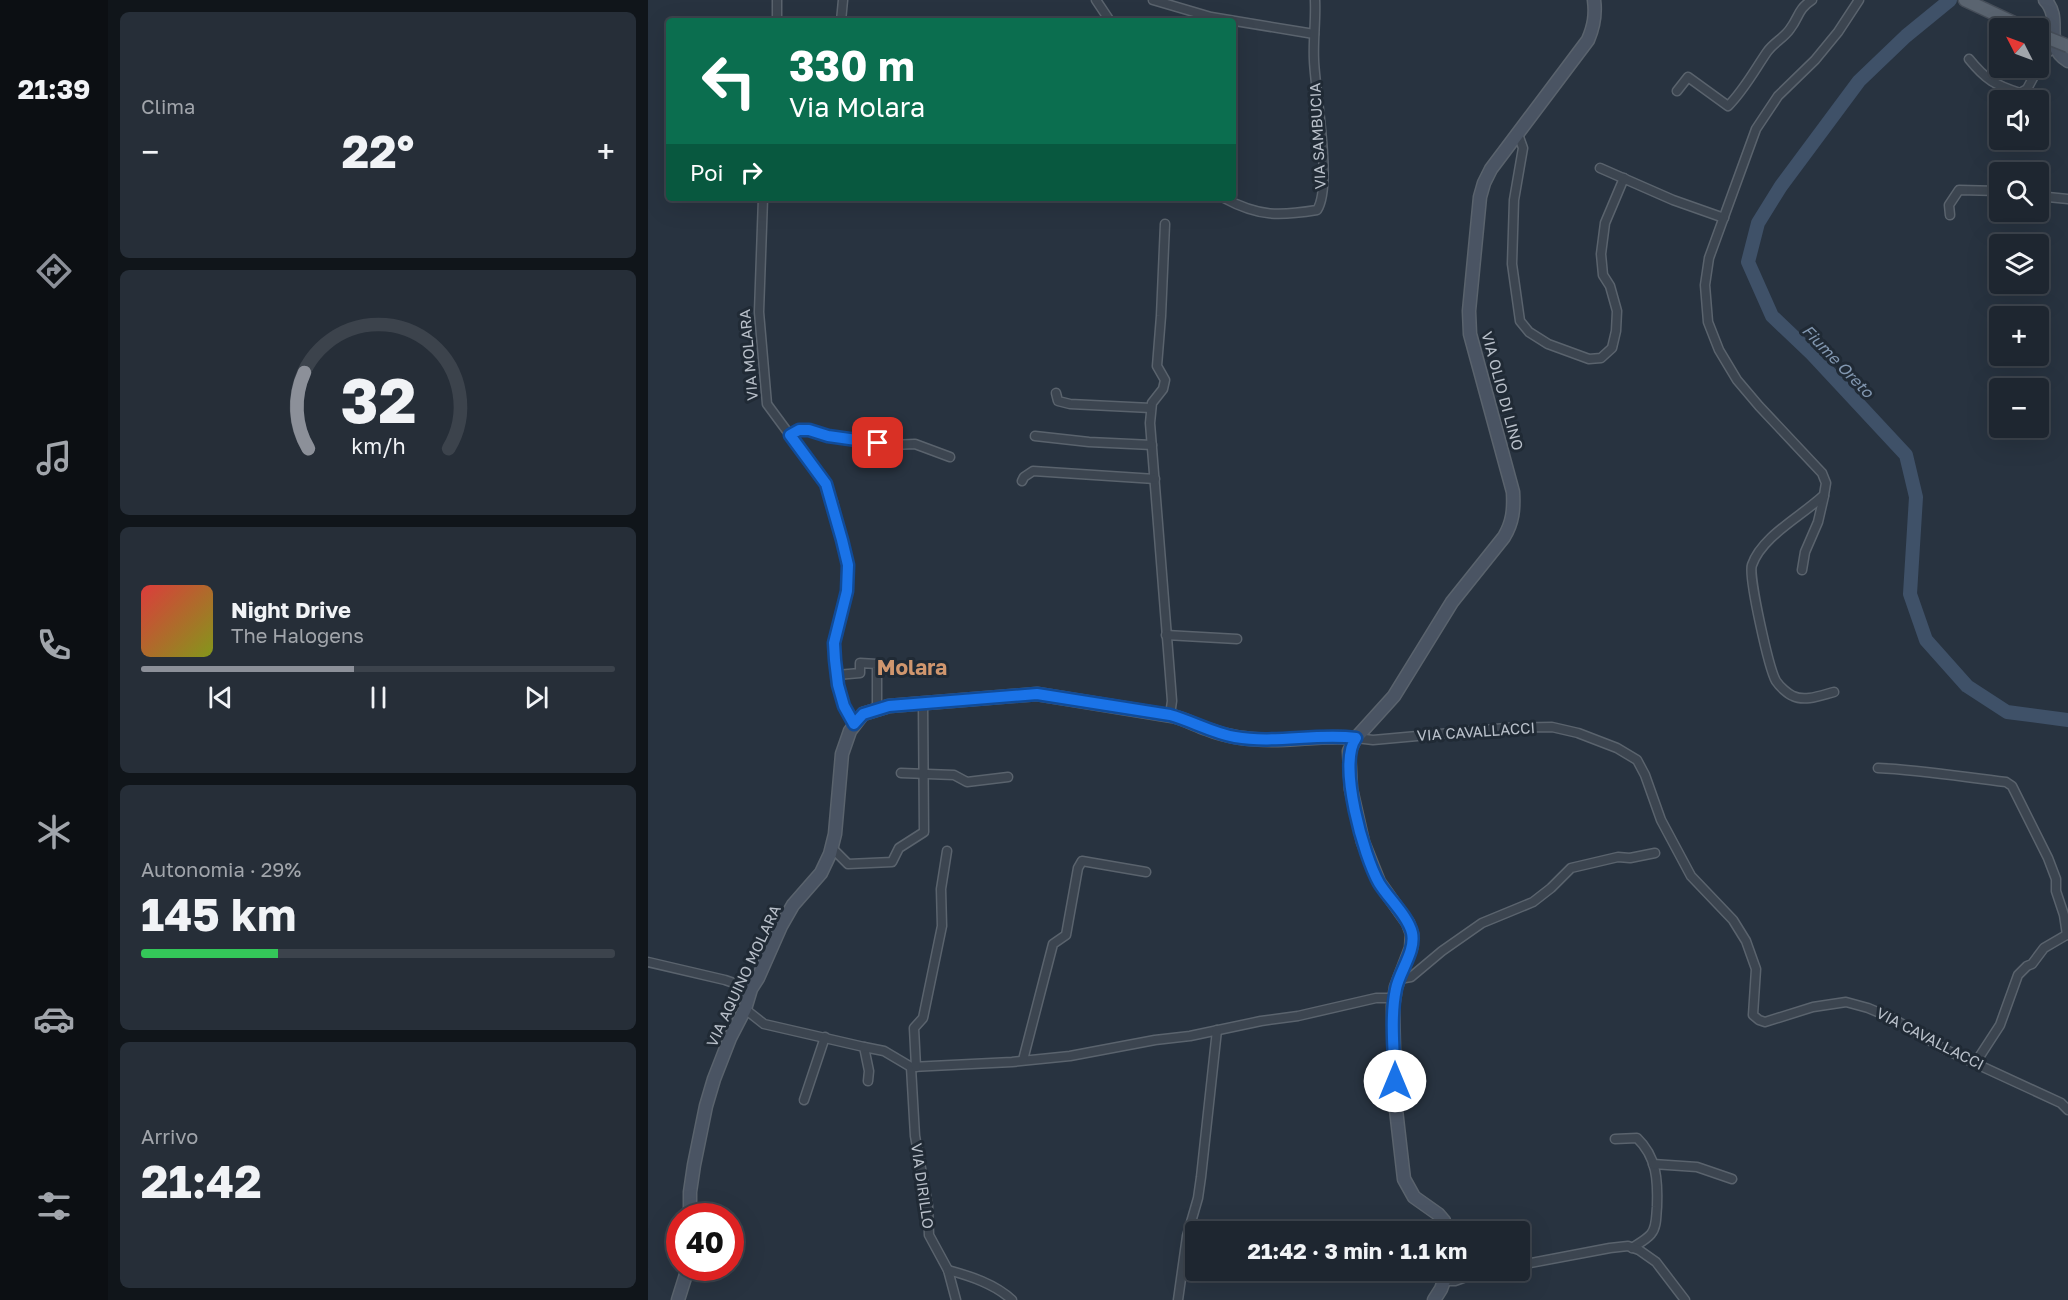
<!DOCTYPE html>
<html lang="it">
<head>
<meta charset="utf-8">
<style>
	:root { --surface:#1e2630; --page:#262e38; --text:#f1f3f6; --muted:#a1a5ab; --line:#3c434c; --accent:#8c9099 }
	body { margin:0; font-family:"Golos Text",sans-serif; background:var(--page); color:var(--text); height:100vh; display:flex; flex-direction:column; font-size:22px; white-space:nowrap }
	* { box-sizing:border-box; margin:0 }
	p { font-size:20px; color:var(--muted) }
	.icon { flex:none; width:33px; height:33px; fill:none; stroke:currentColor; stroke-width:2; stroke-linecap:round; stroke-linejoin:round }
	.map { position:relative; flex:1; overflow:hidden }
	.details { display:flex; flex-direction:column; gap:12px; padding:12px; background:#10151a; width:540px }
	.details>* { flex:none }
	.guide { position:absolute; left:18px; top:18px; width:570px; height:183px; border-radius:6px; box-shadow:0 6px 24px #0002,0 0 0 2px var(--line); background:#0b6e4f; color:#fff; overflow:hidden }
	.needle { width:39px; rotate:312deg }
	.fabs { position:absolute; left:1341px; top:18px; display:grid; gap:12px }
	.fabs a { display:grid; place-items:center; width:60px; height:60px; border-radius:6px; background:var(--surface); box-shadow:0 6px 24px #0002,0 0 0 2px var(--line); font-size:30px }
	.speed { position:absolute; left:18px; top:1203px; display:flex; gap:12px; font-size:30px; font-weight:700; text-align:center }
	.speed>* { display:grid; place-content:center; width:78px; height:78px; border-radius:50%; background:var(--surface); box-shadow:0 6px 24px #0002,0 0 0 2px var(--line); line-height:1 }
	.speed .limit { border:9px solid #d22; background:#fff; color:#111 }
	.pin { position:absolute; display:grid; place-items:center; width:51px; height:51px; color:#fff; margin:-26px; border-radius:12px; box-shadow:0 3px 9px #0006 }
	.me { position:absolute; width:66px; margin:-33px; rotate:0deg; stroke-linejoin:round; filter:drop-shadow(0 0 4px #0008) }
	.turn { display:flex; align-items:center; gap:21px; height:126px; padding:0 24px; font-size:27px }
	.turn .icon { width:78px; height:78px; stroke-width:2.5 }
	.turn b { display:block; font-size:42px; line-height:51px }
	.then { display:flex; align-items:center; height:57px; padding:0 24px; background:#0003; gap:12px; font-size:22px }
	.big { font-size:45px; font-weight:700; line-height:1.1 }
	.details .widget { flex:1; display:flex; flex-direction:column; justify-content:center; gap:9px; min-width:0; padding:0 21px; border-radius:9px; background:var(--page) }
	.details .dial { align-items:center; gap:0 }
	.dial svg { height:156px; overflow:visible; fill:none; stroke:var(--line); stroke-width:7; stroke-linecap:round; text-anchor:middle }
	.dial text { fill:var(--text); stroke:none }
	.song { display:flex; align-items:center; gap:18px }
	.cover { width:72px; height:72px; border-radius:9px; background:linear-gradient(135deg,hsl(0 70% 55%),hsl(70 70% 35%)) }
	.played { height:6px; border-radius:3px; background:linear-gradient(90deg,var(--accent) 45%,var(--line) 45%) }
	.keys { display:flex; justify-content:space-around; direction:ltr }
	.heat { display:flex; justify-content:space-between; align-items:center; font-size:33px; direction:ltr }
	.charge { height:9px; border-radius:4px; background:linear-gradient(90deg,#34c759 29%,var(--line) 0) }
	.trip { position:absolute; left:537px; top:1221px; width:345px; height:60px; border-radius:6px; background:var(--surface); box-shadow:0 6px 24px #0002,0 0 0 2px var(--line); font-weight:700; line-height:60px; text-align:center }
	main { display:flex; flex:1; min-height:0 }
	.dock { display:flex; flex-direction:column; width:108px; justify-content:space-around; align-items:center; background:#0c0f13; color:var(--muted) }
	.dock .icon { width:42px; height:42px }
	.dock .selected { color:var(--accent) }
	.dock b { font-size:27px; color:var(--text) }
	.map>svg:first-child { display:block }
</style>
</head>
<body>
<main>
<nav class="dock">
<b>21:39</b>
<svg class="icon selected" aria-label="directions" viewBox="0 0 24 24"><path d="M12 3l9 9-9 9-9-9zM9 14v-3h6M13 9l2 2-2 2"/></svg>
<svg class="icon" aria-label="music" viewBox="0 0 24 24"><path d="M9 18V5l10-2v13"/><circle cx="6" cy="18" r="3"/><circle cx="16" cy="16" r="3"/></svg>
<svg class="icon" aria-label="phone" viewBox="0 0 24 24"><path d="M5 4h4l2 5-3 2q2 4 5 5l2-3 5 2v4C11 20 4 13 5 4z"/></svg>
<svg class="icon" aria-label="climate" viewBox="0 0 24 24"><path d="M12 3v18M4 7l16 10M4 17L20 7"/></svg>
<svg class="icon" aria-label="car" viewBox="0 0 24 24"><path d="M5 17H2v-5l4-1 3-4h7l3 4 3 1v5h-3M9 17h6M6 11h13"/><circle cx="7" cy="17" r="2"/><circle cx="17" cy="17" r="2"/></svg>
<svg class="icon" aria-label="filters" viewBox="0 0 24 24"><path d="M4 7h16M4 17h16"/><circle cx="9" cy="7" r="2"/><circle cx="15" cy="17" r="2"/></svg>
</nav>
<section class="details">
<div class="widget"><p>Clima</p>
<div class="heat"><a>−</a><b class="big">22°</b><a>+</a></div>
</div>
<div class="widget dial"><svg viewBox="0 0 100 80">
<path d="M14 69A42 42 0 1 1 86 69"/>
<path d="M14 69A42 42 0 0 1 12 30" stroke="#8c9099"/>
<text x="50" y="56" font-size="32" font-weight="700">32</text>
<text x="50" y="72" font-size="11">km/h</text>
</svg></div>
<div class="widget">
<div class="song"><i class="cover"></i><div><b>Night Drive</b><p>The Halogens</p></div></div>
<div class="played"></div>
<div class="keys"><svg class="icon" aria-label="previous" viewBox="0 0 24 24"><path d="M18 5L8 12l10 7zM5 5v14"/></svg><svg class="icon" aria-label="pause" viewBox="0 0 24 24"><path d="M8 5v14M16 5v14"/></svg><svg class="icon" aria-label="next" viewBox="0 0 24 24"><path d="M6 5l10 7-10 7zM19 5v14"/></svg></div>
</div>
<div class="widget"><p>Autonomia · 29%</p><b class="big">145 km</b><div class="charge"></div></div>
<div class="widget"><p>Arrivo</p><b class="big">21:42</b></div>
</section>
<div class="map">
<svg width="1420" height="1300" viewBox="0 0 1420 1300">
	<rect width="100%" height="100%" fill="#283340"/>
	<g fill="none" stroke-linecap="round" stroke-linejoin="round">
		<path stroke="#3f5168" stroke-width="14" d="M 1302,0 L 1258,36 L 1211,81 L 1133,186 L 1110,223 L 1100,262 L 1124,316 L 1164,354 L 1258,455 L 1268,497 L 1262,594 L 1278,640 L 1319,686 L 1359,712 L 1420,720"/>
		<g stroke="#5a636d" stroke-width="11">
			<g id="street">
				<path d="M 448,0 L 462,21"/>
				<path d="M 505,0 L 563,17 L 666,34"/>
				<path d="M 129,21 L 129,0"/>
				<path d="M 193,21 L 195,0"/>
				<path d="M 1321,59 C 1338,80 1347,85 1372,93 L 1379,89 L 1398,54 L 1407,47"/>
				<path d="M 1029,91 L 1040,77 L 1080,106 C 1096,90 1106,71 1119,52 C 1125,43 1136,38 1142,29 C 1152,16 1149,10 1164,0"/>
				<path d="M 870,134 L 875,148 L 866,200 L 864,264 L 872,321 L 881,332 L 900,344 L 941,359 L 953,358 L 964,348 L 968,331 L 969,311 L 962,286 L 955,275 L 953,254 L 957,223 L 976,178"/>
				<path d="M 952,168 L 1025,200 L 1076,218"/>
				<path d="M 1390,196 L 1420,199"/>
				<path d="M 115,198 L 111,312 L 119,404 L 178,484 L 185,502 L 200,565 L 197,603 L 186,643 L 187,660 L 190,685 L 196,706 L 206,724"/>
				<path d="M 576,198 C 611,217 632,216 669,210 C 685,186 667,92 666,60 C 665,40 668,20 667,0"/>
				<path d="M 1302,215 L 1301,205 L 1311,190 L 1352,191"/>
				<path d="M 517,224 L 513,316 L 509,366 L 517,380 L 515,389 L 504,403 L 502,423 L 522,675 L 524,701 L 522,715"/>
				<path d="M 408,393 L 410,401 L 422,404 L 503,408"/>
				<path d="M 142,435 L 151,430 L 161,430 L 180,436 L 243,445 L 267,444 L 302,457"/>
				<path d="M 387,436 L 441,442 L 504,445"/>
				<path d="M 374,481 L 376,477 L 385,471 L 507,479"/>
				<path d="M 1154,570 L 1157,552 L 1170,522 L 1176,496"/>
				<path d="M 518,635 L 589,639"/>
				<path d="M 189,675 L 212,673 L 212,663 L 229,664 L 229,709"/>
				<path d="M 1186,692 C 1174,695 1157,702 1145,696 C 1140,694 1132,687 1128,681 C 1121,669 1100,576 1104,565 C 1114,536 1154,516 1176,495 L 1178,483 L 1174,473 L 1111,406 L 1089,380 L 1071,350 L 1060,322 L 1057,285 L 1061,258 L 1108,129 L 1130,96 L 1167,60 L 1190,32 L 1211,0"/>
				<path d="M 708,738 L 725,740 L 858,728 L 904,727 L 930,733 L 969,748 L 989,760 L 997,775 L 1013,820 L 1043,876 L 1085,920 L 1098,941 L 1108,969 L 1105,1015 L 1111,1020 L 1117,1022 L 1165,1007 L 1198,1002 L 1220,1008 L 1244,1018 L 1296,1049 L 1413,1103 L 1420,1110"/>
				<path d="M 1230,768 C 1273,770 1315,777 1358,782 L 1364,786 L 1400,858 L 1408,879 L 1408,891 L 1416,915 L 1419,935"/>
				<path d="M 253,773 L 306,775 L 319,782 L 360,777"/>
				<path d="M 184,848 L 200,864 L 244,862 L 251,848 L 276,832 L 275,704"/>
				<path d="M 0,962 L 77,980 L 103,989"/>
				<path d="M 751,979 L 763,977 L 794,951 L 834,923 L 885,902 L 903,888 L 923,868 L 970,857 L 982,858 L 1007,853"/>
				<path d="M 97,1009 L 116,1024 L 216,1047 L 221,1071 L 220,1081"/>
				<path d="M 216,1047 L 236,1051 L 263,1067 L 364,1062 L 422,1056 L 507,1040 L 542,1036 L 613,1021 L 650,1016 L 728,998 L 746,998"/>
				<path d="M 375,1060 L 405,944 L 418,935 L 430,868 L 434,861 L 498,872"/>
				<path d="M 1328,1062 L 1352,1025 L 1370,975 L 1379,966 L 1384,964 L 1396,948 L 1420,934"/>
				<path d="M 263,1067 L 267,1136 L 280,1206 L 281,1235 L 300,1270 L 308,1300"/>
				<path d="M 268,1067 L 266,1028 L 275,1018 L 294,926 L 293,889 L 299,851"/>
				<path d="M 156,1100 L 177,1037"/>
				<path d="M 967,1139 L 989,1138 C 1009,1157 1010,1181 1009,1207 C 1008,1216 1009,1227 1003,1234 C 999,1239 990,1244 984,1248"/>
				<path d="M 1005,1164 L 1049,1167 L 1084,1179"/>
				<path d="M 872,1265 L 962,1248 L 980,1246 L 991,1250 L 1008,1262 L 1037,1300"/>
				<path d="M 300,1270 C 322,1276 347,1284 364,1300"/>
				<path d="M 797,1281 L 807,1281 L 837,1270"/>
				<path d="M 530,1300 L 539,1236 L 550,1198 L 553,1177 L 569,1030"/>
			</g>
		</g>
		<g stroke="#5a636d" stroke-width="15">
			<g id="secondary">
				<path d="M 1397,0 C 1416,20 1393,44 1420,61"/>
				<path d="M 42,1216 L 42,1192 L 46,1165 L 58,1106 L 66,1079 L 82,1038 L 97,1009 L 103,989 L 110,978 L 133,926 L 145,905 L 173,873 L 182,854 L 187,834 L 194,754 L 202,731 L 215,714 L 241,706 L 389,694 L 524,716 C 537,719 547,725 559,729 C 579,737 603,740 624,740 C 652,740 680,735 708,738"/>
				<path d="M 800,1232 L 796,1221 L 790,1214 L 766,1197 L 756,1179 L 747,1101 L 745,1006 L 748,987 L 763,948 L 764,934 L 760,923 L 731,882 L 715,842 L 703,789 L 701,751 L 708,738 L 746,696 L 804,602 L 856,537 C 865,522 866,509 865,492 L 822,334 L 821,311 L 832,197 L 836,183 L 843,169 L 940,40 C 946,26 948,15 946,0"/>
				<path d="M 30,1300 L 40,1268"/>
				<path d="M 786,1300 L 793,1289 L 800,1270"/>
			</g>
		</g>
		<g stroke="#464e59" stroke-width="15">
			<path id="primary" d="M 1317,0 L 1377,28"/>
		</g>
		<use href="#street" stroke="#3c4550" stroke-width="8"/>
		<use href="#secondary" stroke="#4a5463" stroke-width="12"/>
		<use href="#primary" stroke="#5a6470" stroke-width="12"/>
		<g stroke="#464e59" stroke-width="15" stroke-linecap="butt">
			<path id="primary-bridge" d="M 1390,34 L 1420,46"/>
		</g>
		<use href="#primary-bridge" stroke="#5a6470" stroke-width="12"/>
	</g>
	<g fill="none" stroke-linecap="round" stroke-linejoin="round">
		<g stroke="#114b97" stroke-width="15">
			<path id="route" d="M 230,443 L 180,436 L 161,430 L 151,430 L 142,435 L 178,484 L 194,540 L 200,565 L 199,591 L 186,643 L 187,660 L 190,685 L 196,706 L 206,724 L 215,714 L 241,706 L 389,694 L 522,715 C 544,721 564,733 587,737 C 627,744 668,733 708,738 C 689,763 716,857 731,883 C 740,898 760,916 764,933 C 768,951 751,972 748,989 C 742,1017 746,1052 747,1081"/>
		</g>
		<use href="#route" stroke="#1a73e8" stroke-width="10"/>
	</g>
	<g text-anchor="middle" stroke-width="6" stroke-linejoin="round" paint-order="stroke">
		<g font-size="15" fill="#b9c0ca" stroke="#202a35">
			<text transform="translate(670 136) rotate(-93)" y="5">VIA SAMBUCIA</text>
			<text transform="translate(101 355) rotate(-95)" y="5">VIA MOLARA</text>
			<text transform="translate(854 391) rotate(75)" y="5">VIA OLIO DI LINO</text>
			<text transform="translate(828 732) rotate(-4)" y="5">VIA CAVALLACCI</text>
			<text transform="translate(96 976) rotate(-65)" y="5">VIA AQUINO MOLARA</text>
			<text transform="translate(1282 1039) rotate(27)" y="5">VIA CAVALLACCI</text>
			<text transform="translate(274 1186) rotate(82)" y="5">VIA DIRILLO</text>
		</g>
		<g font-size="16" font-style="italic" fill="#8297b0" stroke="#202a35">
			<text transform="translate(1190 361) rotate(46)" y="6">Fiume Oreto</text>
		</g>
		<g font-size="21" font-weight="bold" fill="#d0966e" stroke="#202a35">
			<text x="264" y="675">Molara</text>
		</g>
	</g>
</svg>
<div class="fabs">
<a><svg class="needle" viewBox="-14 -14 28 28"><path d="M0-13l5 13h-10z" fill="#e53935"/><path d="M0 13l5-13h-10z" fill="#a1a5ab"/></svg></a>
<a><svg class="icon" aria-label="sound" viewBox="0 0 24 24"><path d="M4 9h4l5-4v14l-5-4H4zM17 9q2 3 0 6"/></svg></a>
<a><svg class="icon" aria-label="search" viewBox="0 0 24 24"><circle cx="10" cy="10" r="6"/><path d="M15 15l6 6"/></svg></a>
<a><svg class="icon" aria-label="layers" viewBox="0 0 24 24"><path d="M12 4l9 5-9 5-9-5zM3 14l9 5 9-5"/></svg></a>
<a>+</a>
<a>−</a>
</div>
<div class="speed"><div class="limit">40</div></div>
<div class="pin" style="left:230px;top:443px;background:#d93025"><svg class="icon" aria-label="arrive" viewBox="0 0 24 24"><path d="M6 21V4h12l-3 4 3 4H6"/></svg></div>
<svg class="me" style="left:747px;top:1081px" viewBox="-20 -20 40 40"><circle r="19" fill="#fff"/><path d="M0-13L10 11 0 6-10 11z" fill="#1a73e8"/></svg>
<div class="trip">21:42 · 3 min · 1.1 km</div>
<div class="guide">
<div class="turn"><svg class="icon" aria-label="left" viewBox="0 0 24 24"><path d="M17 20v-9H6M10 6l-5 5 5 5"/></svg><div><b>330 m</b>Via Molara</div></div>
<div class="then">Poi<svg class="icon" aria-label="right" viewBox="0 0 24 24"><path d="M7 20v-9h11M14 6l5 5-5 5"/></svg></div>
</div>
</div>
</main>
</body>
</html>
